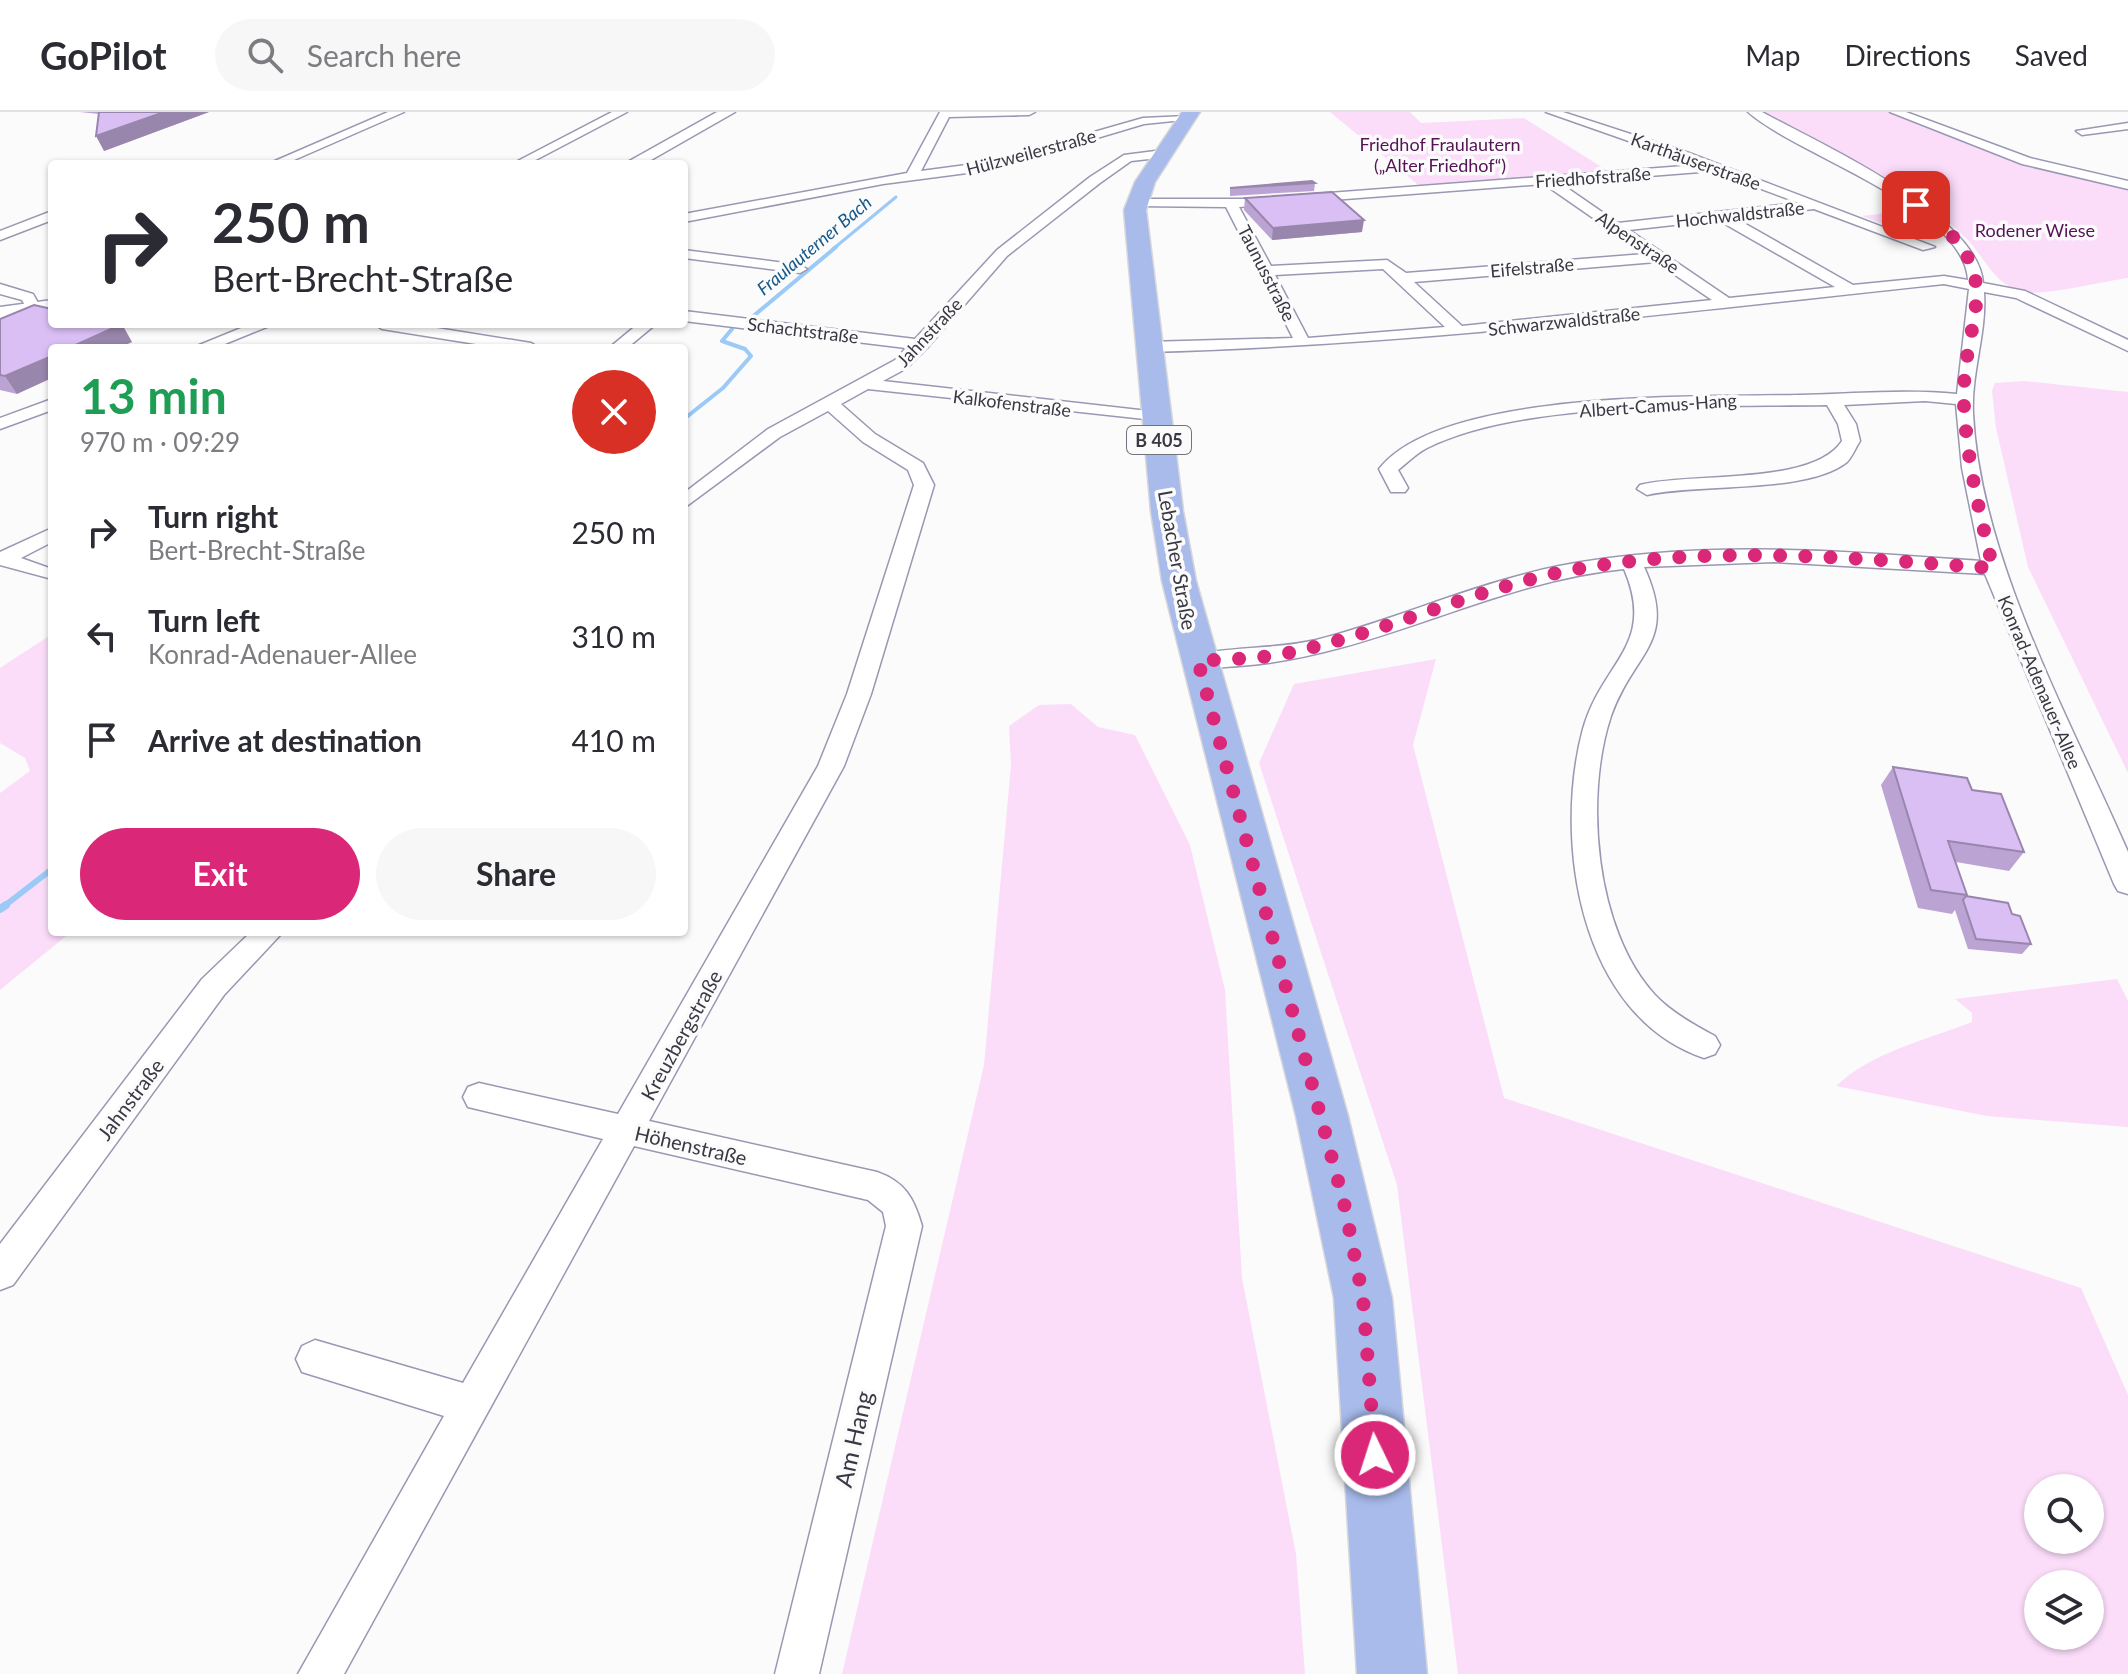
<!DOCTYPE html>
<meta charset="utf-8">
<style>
:root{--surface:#fff;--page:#f7f7f7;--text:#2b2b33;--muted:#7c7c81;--line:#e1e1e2;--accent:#db2777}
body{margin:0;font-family:Lato,sans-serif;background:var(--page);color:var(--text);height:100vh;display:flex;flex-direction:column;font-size:30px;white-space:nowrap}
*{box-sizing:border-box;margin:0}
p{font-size:26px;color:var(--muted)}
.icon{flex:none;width:44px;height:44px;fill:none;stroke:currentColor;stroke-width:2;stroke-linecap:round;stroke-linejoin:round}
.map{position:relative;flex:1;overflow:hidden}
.panel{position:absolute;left:48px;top:232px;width:640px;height:592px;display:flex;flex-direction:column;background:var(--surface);border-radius:8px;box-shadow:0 2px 6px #0004}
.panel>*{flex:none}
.hud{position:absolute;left:48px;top:48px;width:640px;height:168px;border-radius:8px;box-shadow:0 2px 6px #0004;background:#fff;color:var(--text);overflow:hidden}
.tools{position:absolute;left:2024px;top:1362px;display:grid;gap:16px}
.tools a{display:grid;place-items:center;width:80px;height:80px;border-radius:50%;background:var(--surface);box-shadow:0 2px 6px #0004;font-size:40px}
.pin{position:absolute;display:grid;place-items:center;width:68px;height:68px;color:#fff;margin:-34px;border-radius:16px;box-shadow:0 4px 12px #0006}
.me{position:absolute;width:88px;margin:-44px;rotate:356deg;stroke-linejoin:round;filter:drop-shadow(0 0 6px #0008)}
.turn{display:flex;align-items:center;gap:28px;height:168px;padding:0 32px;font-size:36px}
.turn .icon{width:104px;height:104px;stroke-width:2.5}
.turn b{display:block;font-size:56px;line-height:68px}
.round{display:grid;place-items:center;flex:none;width:84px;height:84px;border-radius:42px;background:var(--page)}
.headline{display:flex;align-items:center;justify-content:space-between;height:136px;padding:0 32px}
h1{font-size:48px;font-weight:700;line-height:60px;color:#1e9e55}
.cta{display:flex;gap:16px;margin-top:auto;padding:16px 32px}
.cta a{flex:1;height:92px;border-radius:48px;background:var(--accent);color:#fff;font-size:32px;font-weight:700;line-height:92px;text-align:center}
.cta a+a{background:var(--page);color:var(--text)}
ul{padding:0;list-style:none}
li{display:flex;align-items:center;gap:24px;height:104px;padding:0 32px}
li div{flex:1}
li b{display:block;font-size:30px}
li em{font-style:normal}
header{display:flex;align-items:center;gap:48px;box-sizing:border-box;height:112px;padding:0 40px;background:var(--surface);border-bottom:2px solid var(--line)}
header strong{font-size:38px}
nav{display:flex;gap:44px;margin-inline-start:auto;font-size:28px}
.search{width:560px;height:72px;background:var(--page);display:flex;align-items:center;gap:20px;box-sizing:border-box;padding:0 28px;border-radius:44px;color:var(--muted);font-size:30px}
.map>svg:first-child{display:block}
.green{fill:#fbddfa;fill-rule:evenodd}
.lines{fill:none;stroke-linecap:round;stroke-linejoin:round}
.stream-far3{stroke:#9acaf5;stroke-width:3}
.stream-far2{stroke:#9acaf5;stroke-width:4}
.stream-far1{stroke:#9acaf5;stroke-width:6}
.stream{stroke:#9acaf5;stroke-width:8}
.minor-casing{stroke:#9998b2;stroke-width:3}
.tertiary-casing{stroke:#9998b2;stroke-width:3}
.primary-casing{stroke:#d7d7da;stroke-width:3}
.minor{fill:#fff;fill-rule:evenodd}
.tertiary{fill:#fff;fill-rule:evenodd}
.primary{fill:#a8bbeb;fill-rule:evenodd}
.wall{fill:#bba4d3}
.shaded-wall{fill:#9986ac}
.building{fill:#dabff5;stroke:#9986ac;stroke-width:2}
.route{stroke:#db2777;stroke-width:14;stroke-dasharray:0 25.2}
.labels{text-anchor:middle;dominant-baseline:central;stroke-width:7;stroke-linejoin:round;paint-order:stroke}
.far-park-label{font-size:18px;fill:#551256;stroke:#fbfbfb}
.far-street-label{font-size:18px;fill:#393944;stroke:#fbfbfb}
.far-water-label{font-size:18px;font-style:italic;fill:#16598a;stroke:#fbfbfb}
.shield{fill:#fbfbfb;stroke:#73737b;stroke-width:2}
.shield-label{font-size:18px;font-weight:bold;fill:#393944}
.street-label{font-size:20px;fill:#393944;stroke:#fbfbfb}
.near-street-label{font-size:24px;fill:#393944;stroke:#fbfbfb}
</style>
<header>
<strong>GoPilot</strong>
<div class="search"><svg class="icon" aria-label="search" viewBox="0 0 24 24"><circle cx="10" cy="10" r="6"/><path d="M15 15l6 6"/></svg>Search here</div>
<nav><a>Map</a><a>Directions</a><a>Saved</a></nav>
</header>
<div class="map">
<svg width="2128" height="1562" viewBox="0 0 2128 1562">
<rect width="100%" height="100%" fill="#fbfbfb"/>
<path class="green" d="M1330,0H1410L1421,11L1524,6L1611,61L1422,76Z
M1766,0H1887L2008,47L2128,76V166C2105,169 2044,184 2025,180C1994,174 1986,147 1967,127C1947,107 1923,91 1899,76L1902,74Z
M1904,99L1917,104L1933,117L1909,122L1862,104Z
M2024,269L2128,280V661L2028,455L1996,316L1992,279L1995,271Z
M52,522V820H71L0,878V681L30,659L25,646L0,631V556Z
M1436,547L1413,633L1504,986L2081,1176L2128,1283V1562H1458L1397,1073L1259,651L1294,572ZM2038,1376H2090V1428H2038ZM2038,1472H2090V1524H2038Z
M1071,592L1098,615L1135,623L1190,733L1225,878L1242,1166L1296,1442L1305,1562H842L984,953L1011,653L1009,614L1039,593Z
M2117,867L2128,889V1015L1987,1004L1836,974C1872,940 1926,928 1972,910V901L1955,887Z"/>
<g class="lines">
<path class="stream-far3" d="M833,137L896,85"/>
<path class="stream-far2" d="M751,206L836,135
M684,307L723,276L751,244L745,237L722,229L732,217"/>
<path class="stream-far1" d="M3,795L52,757"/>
<path class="stream" d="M0,797L6,793"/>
<g class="minor-casing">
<path id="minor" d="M388,0H404L285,52H268Z
M612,0H627L528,52H512Z
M940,0H1035L1029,3L949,5L921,59L989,50L1143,6L1187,4L1193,7L1144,12L990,58L883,72L684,110V102L907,61Z
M1546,0H1563L1689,41L1935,135L1923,138L1814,97L1735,106L1853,173L1944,164L1968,168C1964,95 1796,43 1748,0H1762C1818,31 1978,102 1983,171L2025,179L2128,228V239L2016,186L1984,180C1987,220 1971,261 1973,301C1980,446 2070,607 2128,740V782L2118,779L2114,772L1985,462L1774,450L1644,455C1679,531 1634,539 1611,604C1584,685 1595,818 1655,883C1671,900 1694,913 1715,924L1720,933L1715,942L1704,946C1579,904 1553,728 1583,617C1602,549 1657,534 1624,457C1491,470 1372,545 1239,554C1223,555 1205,558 1190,554L1186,549L1190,544C1229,534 1273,538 1316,528C1398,507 1475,471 1559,454C1698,427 1840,439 1981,449L1962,356L1956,292L1925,289L1844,293L1856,312L1860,329C1856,335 1852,345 1847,350C1807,382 1699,371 1647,383L1637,377L1640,373C1691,360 1813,374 1842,329L1838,312L1827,293C1716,295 1525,287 1427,336C1417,341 1407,351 1398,358L1408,376L1405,380H1391L1379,357C1441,277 1702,285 1800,283C1852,282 1905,277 1957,282L1969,177L1944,172C1679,200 1415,233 1148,240L1140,235L1148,230L1293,226L1226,95L1136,94L1131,93V87H1250L1697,53ZM1713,59L1799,91L1618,111L1560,71ZM1544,72L1645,142L1406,161L1387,148L1271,154L1239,95ZM1718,108L1835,175L1729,186L1629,118ZM1656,150L1712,188L1462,214L1414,170ZM1383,157L1445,215L1308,226L1275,163Z
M1890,0H1906L2030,46L2128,69V77L2022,52Z
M2128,11V17L2082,23L2076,19Z
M1163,38L1167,39V45L1131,49L1100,71L1007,144L927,236L907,256L883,269L1157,300L1166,305L1163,309L868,277L841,292L875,322L923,351L934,373L871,582L844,654L649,1009L877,1060C905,1070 914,1086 922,1114L819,1562H775L886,1114L883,1100L868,1088L634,1034L344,1562H298L444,1304L302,1260L296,1247L302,1234L315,1228L463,1271L603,1027L468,995L463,985L468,975L479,971L618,1002L818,654L847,582L914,373L908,358L863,330L828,299L780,325L684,396V381L768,317L895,248L906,236L684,209V199L915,227L997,138L1090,65L1124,43Z
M52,99V108L0,128V119Z
M684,138L800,153L807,157L800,161L684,146Z
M0,172L33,182L41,196L28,199L22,188L0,182Z
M251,212H274L215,236H192Z
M374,212H412L531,231L539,236H501L382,217Z
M638,212H656L627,236H609Z
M52,287V298L0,317V306Z
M52,416V430L21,446L52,457V467L0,453V440Z
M251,820H283L224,883L13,1173L0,1178V1132L202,867Z"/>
</g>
<g class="tertiary-casing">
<path id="tertiary" d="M717,0H735L644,52H624Z
M52,188V200L0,207V195Z"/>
</g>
<g class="primary-casing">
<path id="primary" d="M1182,0H1200L1155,70L1146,98L1183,399L1196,469L1348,1004L1392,1186L1427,1562H1357L1334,1186L1296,1004L1162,469L1151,399L1124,98L1135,70Z"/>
</g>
<use href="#minor" class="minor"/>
<use href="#tertiary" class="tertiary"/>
<use href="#primary" class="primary"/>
</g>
<path class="wall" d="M80,0H209L104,39L99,2Z
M1315,71L1314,79L1230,84V76Z
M1245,86L1362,120L1272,128L1244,98Z
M0,207L132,230L118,236H52L17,282L0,278Z
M1893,655L1972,678L2024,740L2009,759L1956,750L1966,784L2012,802L2031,832L2022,842L1968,837L1955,798L1952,802L1918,796L1881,673Z"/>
<path class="shaded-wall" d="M164,0H209L104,39L96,24Z
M1364,108L1362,120L1272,128L1273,116Z
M122,212L132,230L118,236H69Z
M52,244V266L17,282L5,264Z"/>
<path class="building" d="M99,0H164L96,24Z
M1312,69L1315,71L1230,76Z
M1332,80L1364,108L1273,116L1245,86Z
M34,193L52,197V212H122L69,236H52V244L5,264L0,263V207Z
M1893,655L1967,666L1972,678L2001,682L2024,740L1948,729L1967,783L1931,778Z
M1966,784L2008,791L2012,802L2020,804L2031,832L1976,827L1963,788Z"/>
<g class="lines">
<path class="route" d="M1375,1343L1363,1186L1344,1091L1198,549C1228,547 1259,547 1288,541C1380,522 1465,481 1557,461C1699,431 1849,446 1993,456C1980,403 1967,349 1964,294C1960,201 2017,165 1916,93"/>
</g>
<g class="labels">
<g class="far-park-label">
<text x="1440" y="32">Friedhof Fraulautern<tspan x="1440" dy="21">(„Alter Friedhof“)</tspan></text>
<text x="2035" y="118">Rodener Wiese</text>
</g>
<g class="far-street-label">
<text transform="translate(1031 40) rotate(-15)">Hülzweilerstraße</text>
<text transform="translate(1696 49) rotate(20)">Karthäuserstraße</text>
<text transform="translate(1593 65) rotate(-4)">Friedhofstraße</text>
<text transform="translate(1740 102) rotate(-6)">Hochwaldstraße</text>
<text transform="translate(1638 130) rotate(34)">Alpenstraße</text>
<text transform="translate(1532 155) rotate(-5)">Eifelstraße</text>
<text transform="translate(1267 161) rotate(63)">Taunusstraße</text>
<text transform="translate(1564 209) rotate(-6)">Schwarzwaldstraße</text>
<text transform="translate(803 218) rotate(7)">Schachtstraße</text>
<text transform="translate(929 220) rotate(-47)">Jahnstraße</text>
<text transform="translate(1012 291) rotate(7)">Kalkofenstraße</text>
<text transform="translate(1658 293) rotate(-4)">Albert-Camus-Hang</text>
<text transform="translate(2040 570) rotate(67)">Konrad-Adenauer-Allee</text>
</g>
<g class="far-water-label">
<text transform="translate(814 133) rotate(-40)">Fraulauterner Bach</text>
</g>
<rect class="shield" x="1127" y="314" width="64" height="28" rx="6"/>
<g class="shield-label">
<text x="1159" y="328">B 405</text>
</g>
<g class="street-label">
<text transform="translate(1178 448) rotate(80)">Lebacher Straße</text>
<text transform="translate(681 923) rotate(-61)">Kreuzbergstraße</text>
<text transform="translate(130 987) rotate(-53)">Jahnstraße</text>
<text transform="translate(691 1033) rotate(13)">Höhenstraße</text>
</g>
<g class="near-street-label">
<text transform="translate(853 1327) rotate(-77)">Am Hang</text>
</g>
</g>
</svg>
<div class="tools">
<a><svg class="icon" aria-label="search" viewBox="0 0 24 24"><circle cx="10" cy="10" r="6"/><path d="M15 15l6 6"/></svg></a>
<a><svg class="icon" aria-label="layers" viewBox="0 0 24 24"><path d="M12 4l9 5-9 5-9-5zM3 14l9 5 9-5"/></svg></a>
</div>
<div class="pin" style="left:1916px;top:93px;background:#d93025"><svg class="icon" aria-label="arrive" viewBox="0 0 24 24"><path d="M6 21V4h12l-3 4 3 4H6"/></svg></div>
<svg class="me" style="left:1375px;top:1343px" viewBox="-20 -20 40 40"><circle r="17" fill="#db2777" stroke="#fff" stroke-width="3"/><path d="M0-11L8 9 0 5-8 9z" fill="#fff"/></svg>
<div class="hud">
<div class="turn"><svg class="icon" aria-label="right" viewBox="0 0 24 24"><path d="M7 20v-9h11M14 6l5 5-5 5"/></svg><div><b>250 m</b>Bert-Brecht-Straße</div></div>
</div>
<section class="panel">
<div class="headline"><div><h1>13 min</h1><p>970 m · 09:29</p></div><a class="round" style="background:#d93025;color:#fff"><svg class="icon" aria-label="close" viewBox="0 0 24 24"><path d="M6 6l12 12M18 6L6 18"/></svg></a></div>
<ul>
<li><svg class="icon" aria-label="right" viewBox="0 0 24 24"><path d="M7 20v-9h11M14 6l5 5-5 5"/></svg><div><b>Turn right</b><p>Bert-Brecht-Straße</p></div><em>250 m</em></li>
<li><svg class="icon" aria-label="left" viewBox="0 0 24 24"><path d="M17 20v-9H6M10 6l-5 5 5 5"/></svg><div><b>Turn left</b><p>Konrad-Adenauer-Allee</p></div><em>310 m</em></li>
<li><svg class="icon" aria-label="arrive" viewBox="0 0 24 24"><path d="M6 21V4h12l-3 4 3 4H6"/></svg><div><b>Arrive at destination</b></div><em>410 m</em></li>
</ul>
<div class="cta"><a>Exit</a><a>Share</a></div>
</section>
</div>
